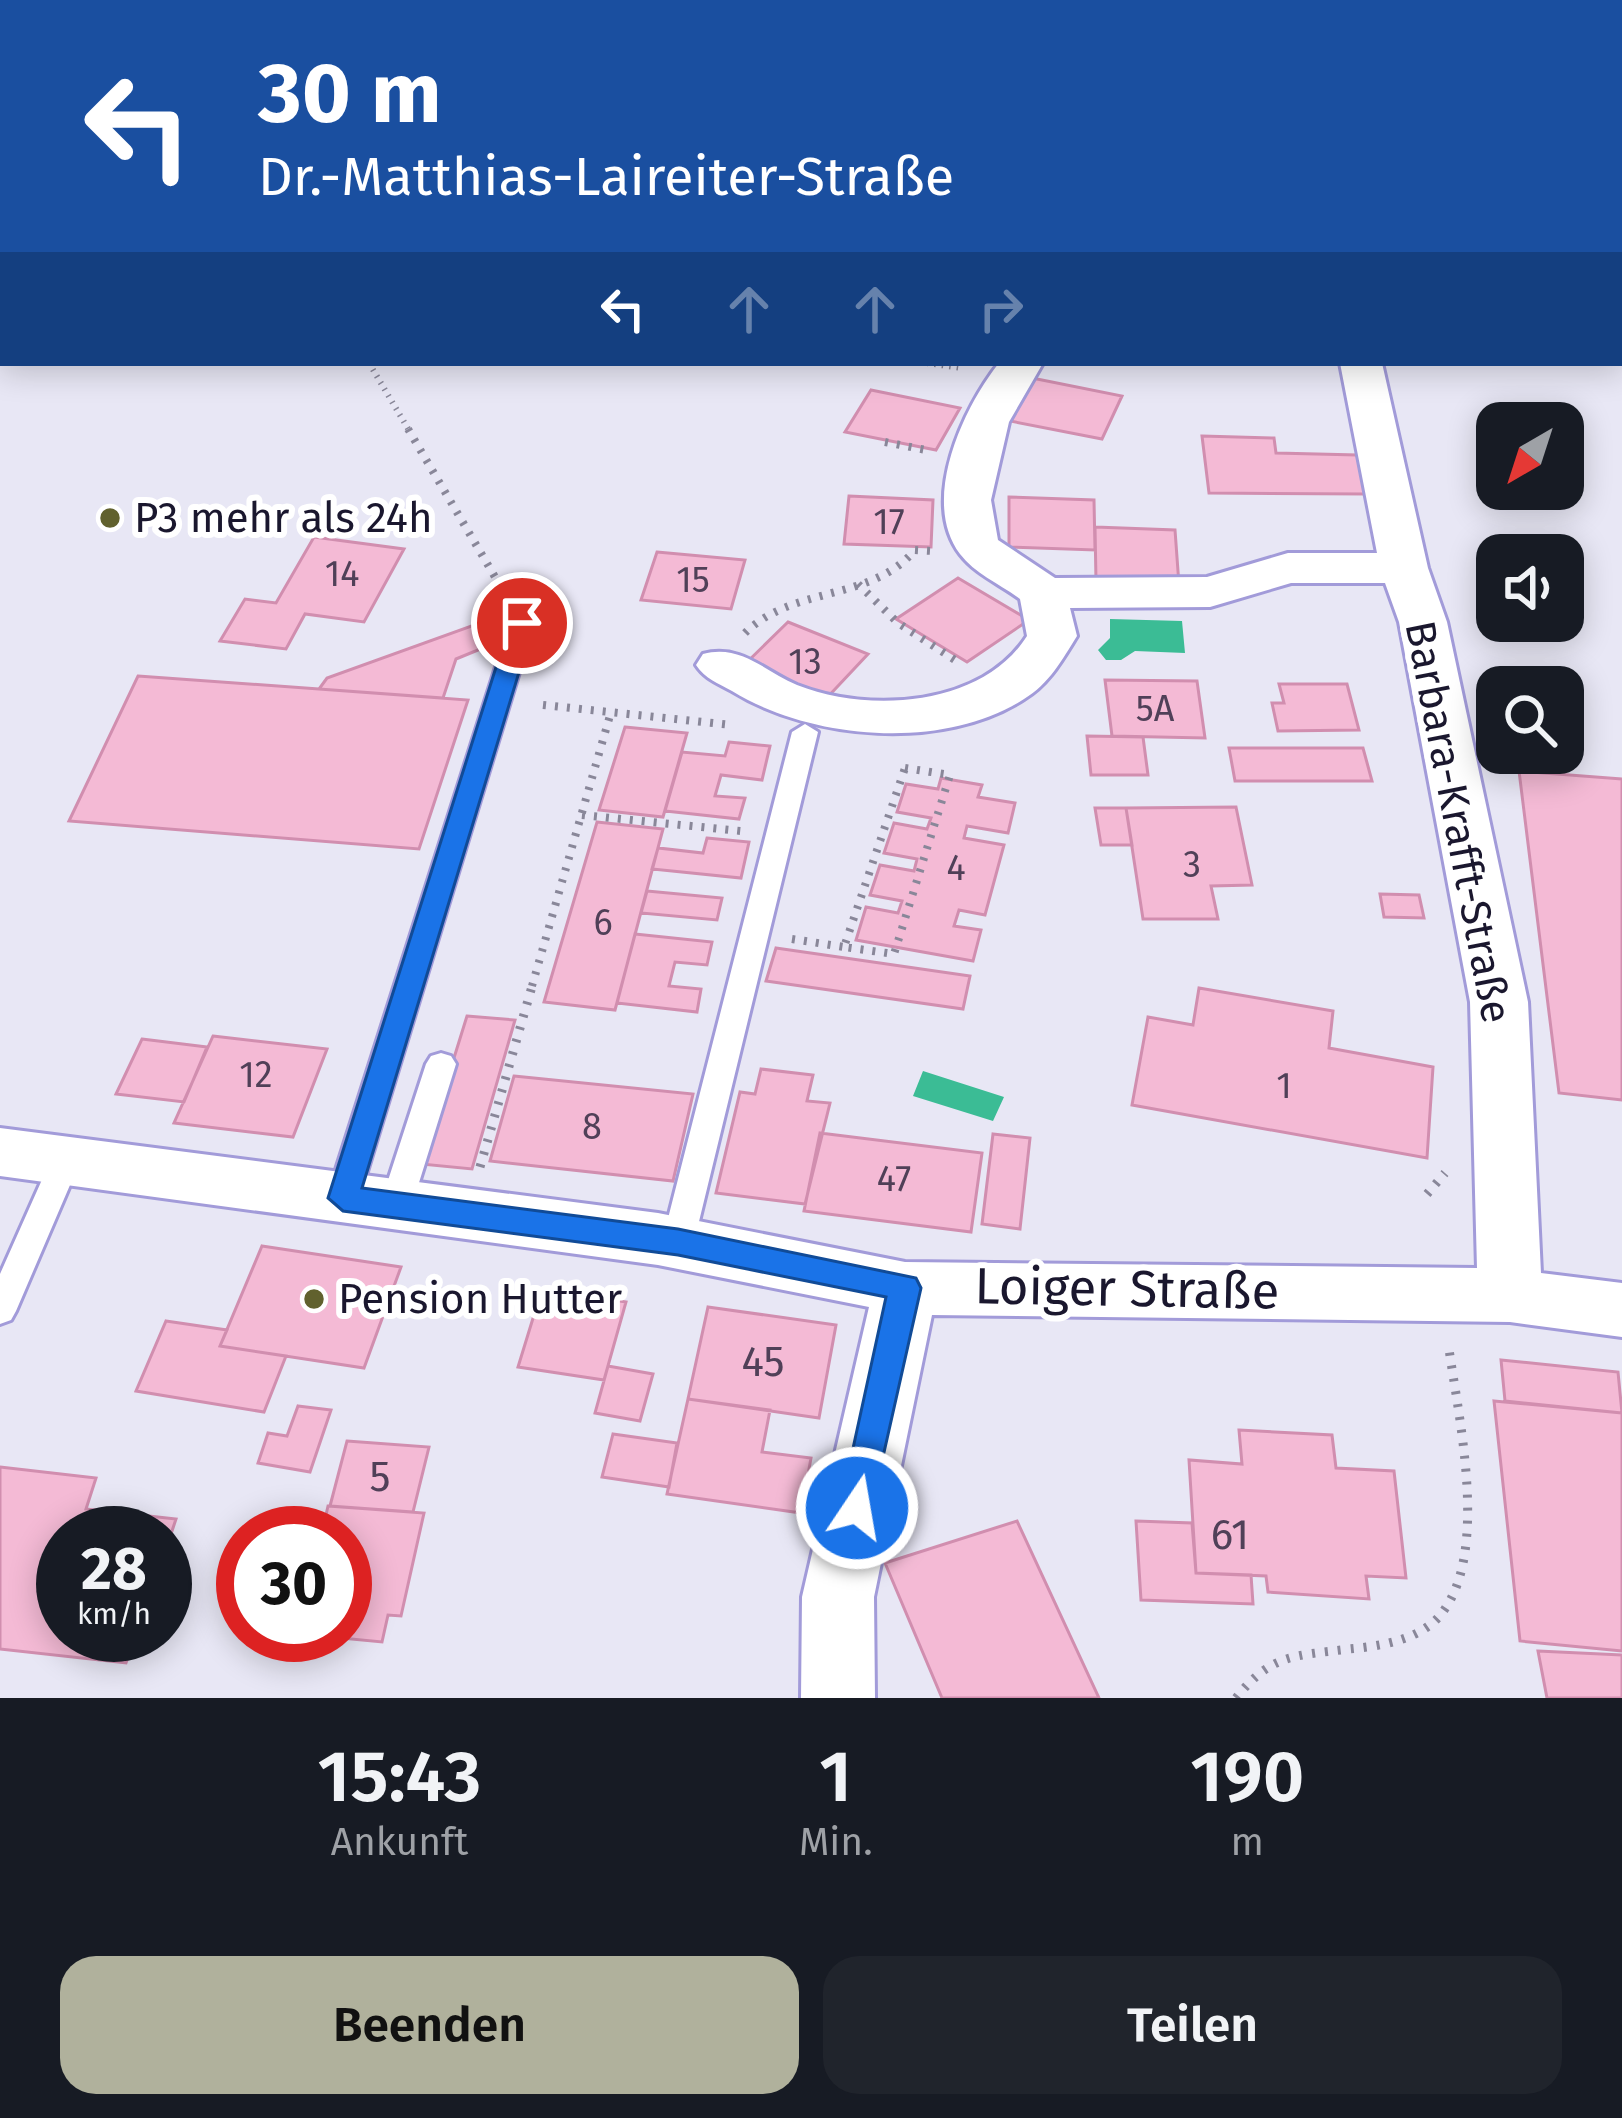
<!DOCTYPE html>
<html lang="de">
<meta charset="utf-8">
<style>
:root{--surface:#171b24;--page:#20242c;--text:#f1f3f6;--muted:#9ea1a6;--accent:#b0b19c}
body{margin:0;font-family:"Fira Sans",sans-serif;background:var(--page);color:var(--text);height:100vh;display:flex;flex-direction:column;font-size:45px;white-space:nowrap}
*{box-sizing:border-box;margin:0}
p{font-size:39px;color:var(--muted)}
.icon{flex:none;width:66px;height:66px;fill:none;stroke:currentColor;stroke-width:2;stroke-linecap:round;stroke-linejoin:round}
.map{position:relative;height:1698px;overflow:hidden}
.panel{display:flex;flex-direction:column;background:var(--surface);flex:1}
.panel>*{flex:none}
.hud{position:absolute;left:0px;top:0px;width:1623px;height:366px;box-shadow:0 6px 30px #0003;background:#1a4fa0;color:#fff;overflow:hidden}
.needle{width:78px;rotate:219deg}
.fabs{position:absolute;left:1476px;top:402px;display:grid;gap:24px}
.fabs a{display:grid;place-items:center;width:108px;height:108px;border-radius:24px;background:var(--surface);box-shadow:0 6px 30px #0003;font-size:60px}
.speed{position:absolute;left:36px;top:1506px;display:flex;gap:24px;font-size:60px;font-weight:700;text-align:center}
.speed>*{display:grid;place-content:center;width:156px;height:156px;border-radius:50%;background:var(--surface);box-shadow:0 6px 30px #0003;line-height:1}
.speed small{font-size:30px;font-weight:400}
.speed .limit{border:18px solid #d22;background:#fff;color:#111}
.pin{position:absolute;display:grid;place-items:center;width:102px;height:102px;color:#fff;margin:-51px;border:6px solid #fff;border-radius:50%;box-shadow:0 3px 12px #0007}
.me{position:absolute;width:132px;margin:-66px;rotate:12deg;stroke-linejoin:round;filter:drop-shadow(0 0 9px #0008)}
.turn{display:flex;align-items:center;gap:42px;height:252px;padding:0 60px;font-size:54px}
.turn .icon{width:156px;height:156px;stroke-width:2.5}
.turn b{display:block;font-size:84px;line-height:102px}
.lanes{display:flex;align-items:center;height:114px;padding:0 60px;background:#0003;justify-content:center;gap:60px;direction:ltr}
.lanes .off{opacity:.35}
.eta{display:flex;justify-content:space-evenly;align-items:center;height:204px;text-align:center}
.eta b{font-size:72px;font-weight:600;line-height:84px}
.action{display:flex;gap:24px;margin-top:auto;padding:24px 60px}
.action a{flex:1;height:138px;border-radius:36px;background:var(--accent);color:#111;font-size:48px;font-weight:600;line-height:138px;text-align:center}
.action a+a{background:var(--page);color:var(--text)}
.map>svg:first-child{display:block}
.water{fill:#3bbc95}
.building{fill:#f4bad5;stroke:#d18eaf;stroke-width:3}
.lines{fill:none;stroke-linecap:round;stroke-linejoin:round}
.service-casing{stroke:#a29bd9;stroke-width:6}
.minor-casing{stroke:#a29bd9;stroke-width:6}
.path-far2{stroke:#898799;stroke-width:6;stroke-dasharray:1.5 6;stroke-linecap:butt}
.path-far1{stroke:#898799;stroke-width:8;stroke-dasharray:3 9;stroke-linecap:butt}
.path{stroke:#898799;stroke-width:9;stroke-dasharray:3 10;stroke-linecap:butt}
.service{fill:#fff;fill-rule:evenodd}
.minor{fill:#fff;fill-rule:evenodd}
.route{fill:#1a73e8;stroke:#114b97;stroke-width:3}
.poi-dot{fill:#61612e;stroke:#fff;stroke-width:4.5}
.labels{text-anchor:middle;dominant-baseline:central;stroke-width:12;stroke-linejoin:round;paint-order:stroke}
.number-label{font-size:36px;fill:#504058}
.poi-label{font-size:42px;fill:#1a172e;stroke:#fff;text-anchor:start}
.street-label{font-size:42px;fill:#1a172e;stroke:#fff}
.near-number-label{font-size:42px;fill:#504058}
.near-street-label{font-size:51px;fill:#1a172e;stroke:#fff}
</style>
<div class="map">
<svg width="1622" height="1698" viewBox="0 0 1622 1698">
<rect width="100%" height="100%" fill="#e8e7f5"/>
<path class="water" d="M1110,619L1182,621L1185,653L1135,651L1121,660H1106L1098,650L1110,638Z
M923,1071L1004,1097L993,1121L913,1096Z"/>
<path class="building" d="M1032,378L1122,396L1102,439L1010,421Z
M871,390L960,408L936,450L845,432Z
M1202,436L1274,438L1276,453L1357,455L1365,494L1209,493Z
M849,496L933,500L931,547L844,544Z
M1009,497L1094,500L1095,550L1009,547Z
M1095,527L1175,530L1179,585L1096,581Z
M314,537L404,549L364,622L305,614L286,649L220,641L245,599L276,603Z
M657,552L745,560L731,609L641,600Z
M958,578L1029,620L967,662L896,619Z
M488,620L500,641L456,659L443,698L319,689L327,678Z
M788,622L868,654L822,703L740,669Z
M138,676L319,689L468,700L419,849L69,821Z
M1105,680L1197,681L1205,738L1112,736Z
M1279,684H1347L1359,730L1278,731L1272,703H1284Z
M625,727L687,733L663,817L599,810Z
M1087,736L1143,737L1148,775H1091Z
M729,742L770,746L762,780L721,775L715,796L745,798L739,819L665,811L682,752L725,756Z
M1229,748H1363L1372,781H1235Z
M1519,771L1622,779V1100L1559,1093Z
M941,778L982,785L978,797L1015,803L1008,833L967,826L964,838L1004,845L985,915L959,910L954,926L981,930L973,961L856,940L866,907L898,913L902,901L870,895L880,865L914,871L917,859L884,853L894,823L927,829L931,818L897,812L906,784L938,789Z
M1236,807L1252,885L1211,886L1218,919H1143L1126,808Z
M1095,808H1126L1132,845H1101Z
M597,822L663,829L615,1010L544,1002Z
M707,838L749,842L741,878L652,869L658,848L703,853Z
M647,891L722,898L717,920L641,913Z
M1380,894L1419,895L1424,918L1384,917Z
M635,934L712,942L707,965L675,962L669,986L701,989L697,1012L617,1003Z
M776,948L970,976L963,1009L766,981Z
M1199,988L1333,1011L1329,1048L1433,1067L1427,1158L1132,1105L1148,1017L1193,1025Z
M467,1016L515,1020L472,1169L421,1164Z
M213,1036L327,1049L293,1137L174,1123Z
M142,1039L207,1047L184,1102L116,1094Z
M761,1069L813,1075L807,1101L830,1103L805,1204L716,1193L740,1092L755,1094Z
M514,1076L693,1094L673,1181L490,1161Z
M820,1133L982,1153L971,1232L804,1211Z
M993,1134L1030,1138L1020,1229L982,1224Z
M262,1246L401,1267L364,1368L220,1346Z
M542,1289L626,1302L604,1380L518,1367Z
M708,1307L836,1325L819,1418L688,1399Z
M166,1321L227,1330L220,1346L286,1356L264,1412L136,1391Z
M1501,1360L1618,1372L1622,1413L1505,1401Z
M608,1366L653,1374L640,1421L595,1413Z
M688,1399L770,1410L762,1452L811,1458L801,1513L667,1494Z
M1494,1401L1622,1413V1651L1520,1641Z
M298,1406L331,1410L310,1472L258,1463L268,1433L287,1436Z
M1239,1430L1332,1435L1336,1468L1394,1471L1406,1578L1366,1576L1369,1599L1268,1592L1266,1576L1196,1573L1189,1460L1242,1464Z
M613,1434L677,1443L669,1487L602,1477Z
M347,1441L429,1447L413,1512L330,1506Z
M0,1467L96,1478L86,1509L176,1519L165,1552V1533H63V1635H136L126,1663L0,1649Z
M328,1506L424,1513L401,1616L388,1615L382,1642L310,1635H345V1533H322Z
M291,1516L317,1519L313,1533H287Z
M1017,1521L1099,1698H942L885,1563Z
M1136,1521L1192,1523L1196,1573L1251,1575L1253,1604L1141,1600Z
M1538,1651L1622,1655V1698H1547Z"/>
<g class="lines">
<g class="service-casing">
<path id="service" d="M522,615L534,623L359,1198L354,1207L343,1210L332,1207L327,1198L510,623Z
M805,724L818,732L694,1242L689,1251L678,1255L667,1251L662,1242L792,732Z
M441,1053L451,1056L456,1064L412,1205L407,1214L396,1217L385,1214L380,1205L426,1064L431,1056Z
M64,1152L75,1155L79,1164L16,1311L11,1320L0,1324V1274L49,1164L53,1155Z"/>
</g>
<g class="minor-casing">
<path id="minor" d="M1282,0H1316L1317,3H1283Z
M999,363H1043L1009,422L991,500L998,540L1055,578L1207,577L1288,553H1377L1340,363H1382L1428,568L1447,622L1528,1002L1541,1273L1622,1283V1337L1510,1322L932,1315L874,1597L875,1698H801L802,1597L869,1307L658,1265L0,1176V1128L658,1213L905,1262L1477,1268L1470,1002L1399,622L1385,583H1291L1210,607L1070,608L1077,636C1062,660 1049,684 1024,699C944,751 811,740 732,691C718,683 705,679 696,665L703,654C741,644 764,671 797,685C870,714 983,706 1027,636L1020,599C1000,584 975,574 960,554C920,501 963,408 999,363Z"/>
</g>
<path class="path-far2" d="M369,363L410,432
M927,363L961,368"/>
<path class="path-far1" d="M408,429L505,594
M885,442L926,450
M858,584L898,623L955,660
M745,633C794,585 871,602 915,550L932,551
M543,705L732,725
M905,768L950,775L894,954L844,947Z
M582,815L741,831
M792,939L844,947
M532,986L611,712"/>
<path class="path" d="M480,1167L533,983
M1427,1194L1445,1173
M1236,1698C1272,1653 1295,1656 1349,1649C1381,1646 1421,1640 1442,1613C1489,1552 1459,1420 1449,1349"/>
<use href="#service" class="service"/>
<use href="#minor" class="minor"/>
</g>
<path class="route" d="M522,615L534,623L362,1188L678,1229L916,1278L921,1288L869,1519L857,1524L845,1519L840,1508L886,1297L678,1255L343,1211L328,1198L510,623Z"/>
<g class="poi-dot">
<circle cx="110" cy="518" r="12"/>
<circle cx="314" cy="1299" r="12"/>
</g>
<g class="labels">
<g class="number-label">
<text x="889" y="522">17</text>
<text x="342" y="574">14</text>
<text x="693" y="580">15</text>
<text x="805" y="662">13</text>
<text x="1155" y="709">5A</text>
<text x="1192" y="865">3</text>
<text x="956" y="868">4</text>
<text x="603" y="923">6</text>
<text x="256" y="1075">12</text>
<text x="1284" y="1086">1</text>
<text x="592" y="1127">8</text>
<text x="894" y="1179">47</text>
</g>
<g class="poi-label">
<text x="134" y="518">P3 mehr als 24h</text>
<text x="338" y="1299">Pension Hutter</text>
</g>
<g class="street-label">
<text transform="translate(1458 822) rotate(79)">Barbara-Krafft-Straße</text>
</g>
<g class="near-number-label">
<text x="763" y="1362">45</text>
<text x="380" y="1477">5</text>
<text x="1230" y="1535">61</text>
</g>
<g class="near-street-label">
<text transform="translate(1127 1289) rotate(1)">Loiger Straße</text>
</g>
</g>
</svg>
<div class="fabs">
<a><svg class="needle" viewBox="-14 -14 28 28"><path d="M0-13l5 13h-10z" fill="#e53935"/><path d="M0 13l5-13h-10z" fill="#9ea1a6"/></svg></a>
<a><svg class="icon" aria-label="sound" viewBox="0 0 24 24"><path d="M4 9h4l5-4v14l-5-4H4zM17 9q2 3 0 6"/></svg></a>
<a><svg class="icon" aria-label="search" viewBox="0 0 24 24"><circle cx="10" cy="10" r="6"/><path d="M15 15l6 6"/></svg></a>
</div>
<div class="speed"><div>28<small>km/h</small></div><div class="limit">30</div></div>
<div class="pin" style="left:522px;top:623px;background:#d93025"><svg class="icon" aria-label="arrive" viewBox="0 0 24 24"><path d="M6 21V4h12l-3 4 3 4H6"/></svg></div>
<svg class="me" style="left:857px;top:1508px" viewBox="-20 -20 40 40"><circle r="17" fill="#1a73e8" stroke="#fff" stroke-width="3"/><path d="M0-11L8 9 0 5-8 9z" fill="#fff"/></svg>
<div class="hud">
<div class="turn"><svg class="icon" aria-label="left" viewBox="0 0 24 24"><path d="M17 20v-9H6M10 6l-5 5 5 5"/></svg><div><b>30 m</b>Dr.-Matthias-Laireiter-Straße</div></div>
<div class="lanes"><svg class="icon" aria-label="left" viewBox="0 0 24 24"><path d="M17 20v-9H6M10 6l-5 5 5 5"/></svg><svg class="icon off" aria-label="ahead" viewBox="0 0 24 24"><path d="M12 20V5M6 11l6-6 6 6"/></svg><svg class="icon off" aria-label="ahead" viewBox="0 0 24 24"><path d="M12 20V5M6 11l6-6 6 6"/></svg><svg class="icon off" aria-label="right" viewBox="0 0 24 24"><path d="M7 20v-9h11M14 6l5 5-5 5"/></svg></div>
</div>
</div>
<section class="panel">
<div class="eta">
<div><b>15:43</b><p>Ankunft</p></div>
<div><b>1</b><p>Min.</p></div>
<div><b>190</b><p>m</p></div>
</div>
<div class="action"><a>Beenden</a><a>Teilen</a></div>
</section>
